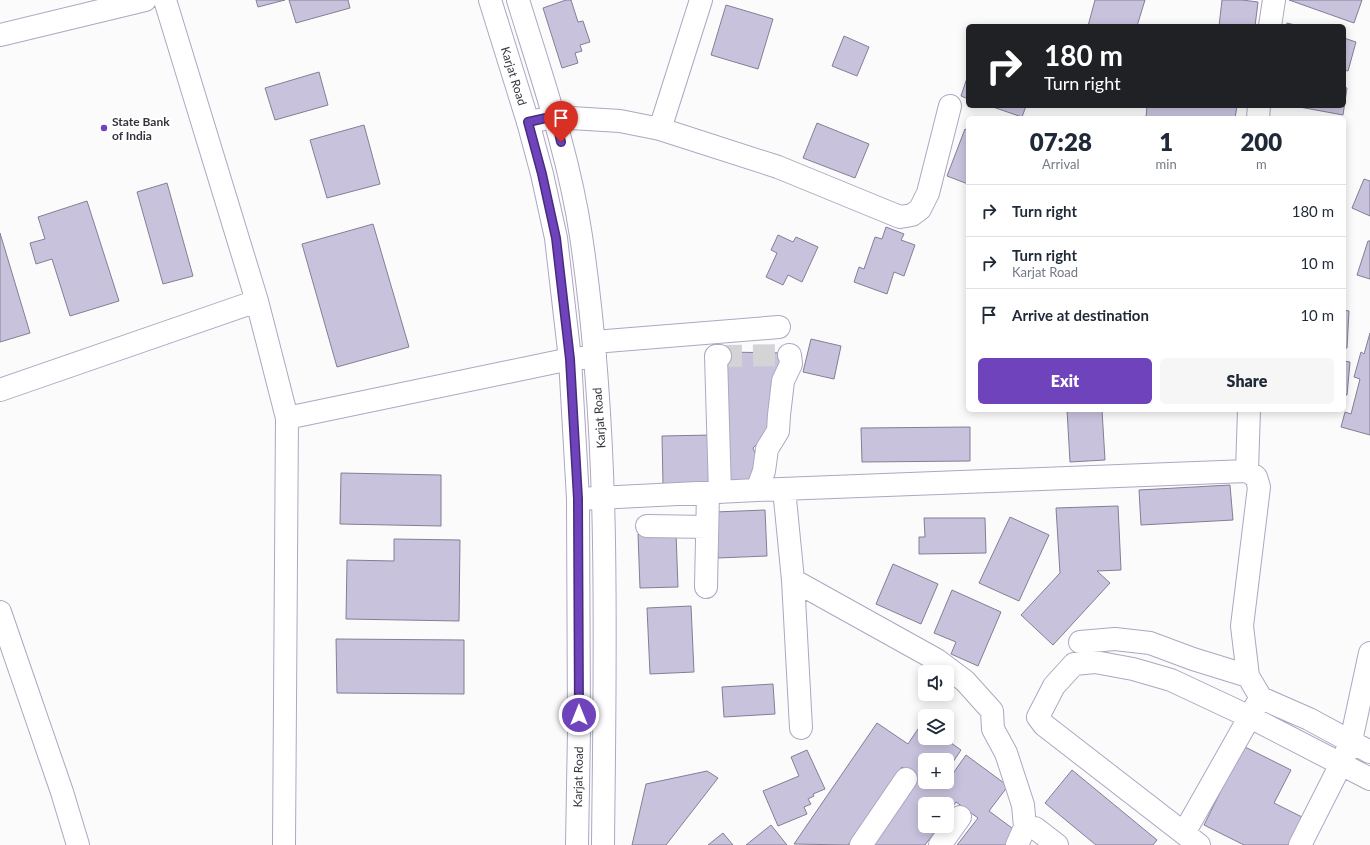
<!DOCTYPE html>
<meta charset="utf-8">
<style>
:root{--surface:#fff;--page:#f6f6f7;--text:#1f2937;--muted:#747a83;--line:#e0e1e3;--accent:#6e43bb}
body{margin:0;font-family:Lato,sans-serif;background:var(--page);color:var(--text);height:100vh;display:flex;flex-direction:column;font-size:15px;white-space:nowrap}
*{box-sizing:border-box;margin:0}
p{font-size:13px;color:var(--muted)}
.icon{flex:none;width:22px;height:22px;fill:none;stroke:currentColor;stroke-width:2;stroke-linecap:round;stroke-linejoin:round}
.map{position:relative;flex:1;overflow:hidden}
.panel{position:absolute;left:966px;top:116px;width:380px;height:296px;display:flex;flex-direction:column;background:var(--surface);border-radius:6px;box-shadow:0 2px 10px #0003}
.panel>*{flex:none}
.hud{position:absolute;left:966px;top:24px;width:380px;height:84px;border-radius:6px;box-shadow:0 2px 10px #0003;background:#202124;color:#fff;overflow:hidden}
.tools{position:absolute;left:918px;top:665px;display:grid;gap:8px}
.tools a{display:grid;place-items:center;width:36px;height:36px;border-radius:6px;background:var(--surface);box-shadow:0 2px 10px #0003;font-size:20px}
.pin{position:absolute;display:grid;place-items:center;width:34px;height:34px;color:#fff;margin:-41px -17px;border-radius:50% 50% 50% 0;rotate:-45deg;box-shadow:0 0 4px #0007}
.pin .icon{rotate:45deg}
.me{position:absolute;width:44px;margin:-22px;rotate:0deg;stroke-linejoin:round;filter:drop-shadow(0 0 3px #0008)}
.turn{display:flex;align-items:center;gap:14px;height:84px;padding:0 12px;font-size:18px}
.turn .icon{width:52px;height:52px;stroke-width:2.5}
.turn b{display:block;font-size:28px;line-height:34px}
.eta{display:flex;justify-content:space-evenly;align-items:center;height:68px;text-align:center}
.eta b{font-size:24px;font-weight:800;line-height:28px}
.primary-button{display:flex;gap:8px;margin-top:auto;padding:8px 12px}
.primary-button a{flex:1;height:46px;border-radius:6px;background:var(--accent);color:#fff;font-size:16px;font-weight:800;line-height:46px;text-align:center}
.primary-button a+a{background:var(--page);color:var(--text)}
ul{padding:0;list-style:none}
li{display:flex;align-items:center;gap:12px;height:52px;padding:0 12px;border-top:1px solid var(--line)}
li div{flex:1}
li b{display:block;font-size:15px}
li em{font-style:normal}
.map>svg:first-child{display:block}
.building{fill:#c8c2dd;stroke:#837e96}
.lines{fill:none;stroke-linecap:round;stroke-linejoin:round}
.street-tunnel{stroke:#d4d3d5;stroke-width:22;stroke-dasharray:22 11;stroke-linecap:butt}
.street-casing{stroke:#ada7c1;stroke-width:24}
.secondary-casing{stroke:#ada7c1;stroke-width:24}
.street{stroke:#fff;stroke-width:22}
.secondary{stroke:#fff;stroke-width:22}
.route-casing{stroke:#482c7a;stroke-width:10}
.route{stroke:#6e43bb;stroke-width:7}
.poi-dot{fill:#6e43bb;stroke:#fff;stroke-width:1.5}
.labels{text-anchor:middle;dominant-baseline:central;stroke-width:4;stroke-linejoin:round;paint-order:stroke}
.street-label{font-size:12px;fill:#36343e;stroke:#fff}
.poi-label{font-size:12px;font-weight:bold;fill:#36343e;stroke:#fff;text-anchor:start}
</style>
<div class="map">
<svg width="1370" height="845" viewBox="0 0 1370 845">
<rect width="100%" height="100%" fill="#fbfbfb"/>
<path class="building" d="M256,0H285L258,7Z
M289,0H348L350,8L296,23Z
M566,0H571L578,22L583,21L590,42L580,45L582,51L575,53L578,63L562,68L543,8Z
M1095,0H1145L1137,26H1088Z
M1222,0H1242L1258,2L1255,26H1219Z
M1289,0H1362L1354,23Z
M726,5L773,19L758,69L711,55Z
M1287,23L1299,26H1286Z
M844,36L869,47L857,76L832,66Z
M1344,38L1356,42L1348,71L1344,70Z
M319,72L328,105L275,120L265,88Z
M968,75V99L961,96Z
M1344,87L1347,88L1343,115L1294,106H1344Z
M990,106H1026L1022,117Z
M1147,106H1237L1235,118H1146Z
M817,123L869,144L855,178L803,158Z
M364,125L380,184L327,198L310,140Z
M965,129L968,131V184L947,176Z
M1364,179L1370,181V216L1352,208Z
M167,183L193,276L163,284L137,192Z
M87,201L119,301L70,316L52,259L36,264L30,243L45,239L38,217Z
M373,224L409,347L337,367L302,244Z
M886,227L904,234L901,240L915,245L904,276L894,272L887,294L854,282L859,267L864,269L875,237L882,239Z
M0,233L30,333L0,342Z
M778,235L793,242L796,237L818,247L802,282L788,275L783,285L766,277L777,253L771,250Z
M1368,241H1370V279L1357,275Z
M1344,310L1349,311L1347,348H1344Z
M1370,333V435L1341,427L1345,412L1351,414L1360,379L1354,377L1361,352L1364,354Z
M811,339L841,346L834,379L803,372Z
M722,352L787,353L770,431L753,448L758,460L752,482H725Z
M1344,361L1350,362L1347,395H1344Z
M1067,410H1102L1105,460L1070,462Z
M970,427V461L862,462L861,428Z
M712,435L713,484L663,485L662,436Z
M341,473L441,475V526L340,524Z
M1230,485L1233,520L1141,525L1139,490Z
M1118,506L1121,570L1097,571L1110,583L1053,645L1021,615L1060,573L1056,508Z
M765,510L767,556L718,558L715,512Z
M1010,517L1049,535L1019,601L979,583Z
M924,518H985L986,553L919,554V537H925Z
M676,533L678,587L640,588L638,534Z
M394,539L460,540L459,621L346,619L347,560L394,561Z
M893,564L938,584L921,624L876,604Z
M952,590L1001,612L978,666L951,654L956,642L934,633Z
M691,606L694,672L650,674L647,608Z
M336,639L464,640V694L337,693Z
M773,684L775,714L724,717L722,687Z
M877,723L908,744L922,723L925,725V738H944L961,750L947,771V760H925V782H939L937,785L942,789L966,755L1008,786L989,811L1020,834L1011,845H957L978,818L956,802L947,814V804H925V826H939L925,845H871L918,779L902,767L848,845L794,844Z
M1243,746L1291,770L1274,803L1304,818L1291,845H1244L1204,825Z
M807,750L825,789L813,794L814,796L808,799L811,804L804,807L807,814L778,826L763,791L799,776L791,757Z
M1072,770L1157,840L1153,845H1096L1045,803Z
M707,771L718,778L666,845H632L646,784Z
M771,825L787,845H746Z
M723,833L733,845H708Z"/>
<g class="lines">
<path class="street-tunnel" d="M720,356L789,355"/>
<g class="street-casing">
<path id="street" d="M165,0L257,301L287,418L284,845
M1270,26L1274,0
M0,35L145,0
M1258,118L1259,106
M528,122L555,117L620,121L660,129L778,167L900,217L912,215L920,209L928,193L950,106
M660,129L701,0
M594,342L779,327
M0,390L257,301
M287,418L570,359L595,357
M1247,471L1249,410
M784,489L793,580L801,728
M757,490L764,471L767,449L778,431L779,415L783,381L791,364L790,355H789
M720,492L716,356H720
M578,499L757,490L1247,471L1256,477L1259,487L1242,626L1248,676L1261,698L1309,719L1370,752
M647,526L707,527
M793,580L937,660L965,681L992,711L993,729L1006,753L1023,805L1025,827L1017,845
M706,587L708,493
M0,612L62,792L78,845
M1080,642L1115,639L1150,643L1193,659L1248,676
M1035,828L1057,845
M1184,833L1257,704
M861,845L906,779
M940,845L960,817
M1199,845L1044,725L1038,717L1054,686L1074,664L1095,662L1133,669L1171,680L1250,717L1370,779
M1300,845L1341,764L1351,741L1370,653"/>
</g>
<g class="secondary-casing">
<path id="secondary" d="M490,0L528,122L542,174L556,238L570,359L578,499L579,730L577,845
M518,0C542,78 569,155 581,236C611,437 605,642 603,845"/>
</g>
<use href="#street" class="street"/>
<use href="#secondary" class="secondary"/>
</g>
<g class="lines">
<g class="route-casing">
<path id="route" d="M561,142L555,116L528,122L542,174L556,238L570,359L578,499L579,715"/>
</g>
<use href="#route" class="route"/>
</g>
<circle class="poi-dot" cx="104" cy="128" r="4"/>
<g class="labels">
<g class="street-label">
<text transform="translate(514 76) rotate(73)">Karjat Road</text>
<text transform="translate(599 418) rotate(-94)">Karjat Road</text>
<text transform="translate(578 777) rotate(-89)">Karjat Road</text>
</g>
<g class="poi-label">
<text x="112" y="121">State Bank<tspan x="112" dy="14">of India</tspan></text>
</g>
</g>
</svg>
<div class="tools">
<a><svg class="icon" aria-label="sound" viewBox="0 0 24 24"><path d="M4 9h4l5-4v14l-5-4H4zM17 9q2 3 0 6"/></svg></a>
<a><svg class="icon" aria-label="layers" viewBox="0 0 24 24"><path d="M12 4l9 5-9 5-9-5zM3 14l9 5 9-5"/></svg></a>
<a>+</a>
<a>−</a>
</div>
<div class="pin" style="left:561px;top:142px;background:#d93025"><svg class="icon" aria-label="arrive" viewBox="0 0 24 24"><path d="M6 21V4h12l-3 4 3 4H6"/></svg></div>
<svg class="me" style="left:579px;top:715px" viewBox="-20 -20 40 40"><circle r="17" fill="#6e43bb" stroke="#fff" stroke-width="3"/><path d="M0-11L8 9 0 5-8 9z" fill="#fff"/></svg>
<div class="hud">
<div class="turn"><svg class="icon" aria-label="right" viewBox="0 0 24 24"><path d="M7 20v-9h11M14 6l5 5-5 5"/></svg><div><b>180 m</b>Turn right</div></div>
</div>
<section class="panel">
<div class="eta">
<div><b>07:28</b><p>Arrival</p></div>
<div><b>1</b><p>min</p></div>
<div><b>200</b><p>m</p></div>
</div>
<ul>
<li><svg class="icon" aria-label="right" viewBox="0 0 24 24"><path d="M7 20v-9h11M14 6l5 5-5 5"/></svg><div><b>Turn right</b></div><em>180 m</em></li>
<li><svg class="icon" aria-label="right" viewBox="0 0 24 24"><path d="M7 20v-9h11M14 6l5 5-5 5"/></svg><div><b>Turn right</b><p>Karjat Road</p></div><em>10 m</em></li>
<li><svg class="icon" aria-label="arrive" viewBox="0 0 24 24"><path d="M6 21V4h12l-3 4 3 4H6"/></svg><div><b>Arrive at destination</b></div><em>10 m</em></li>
</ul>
<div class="primary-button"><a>Exit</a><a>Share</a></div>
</section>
</div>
